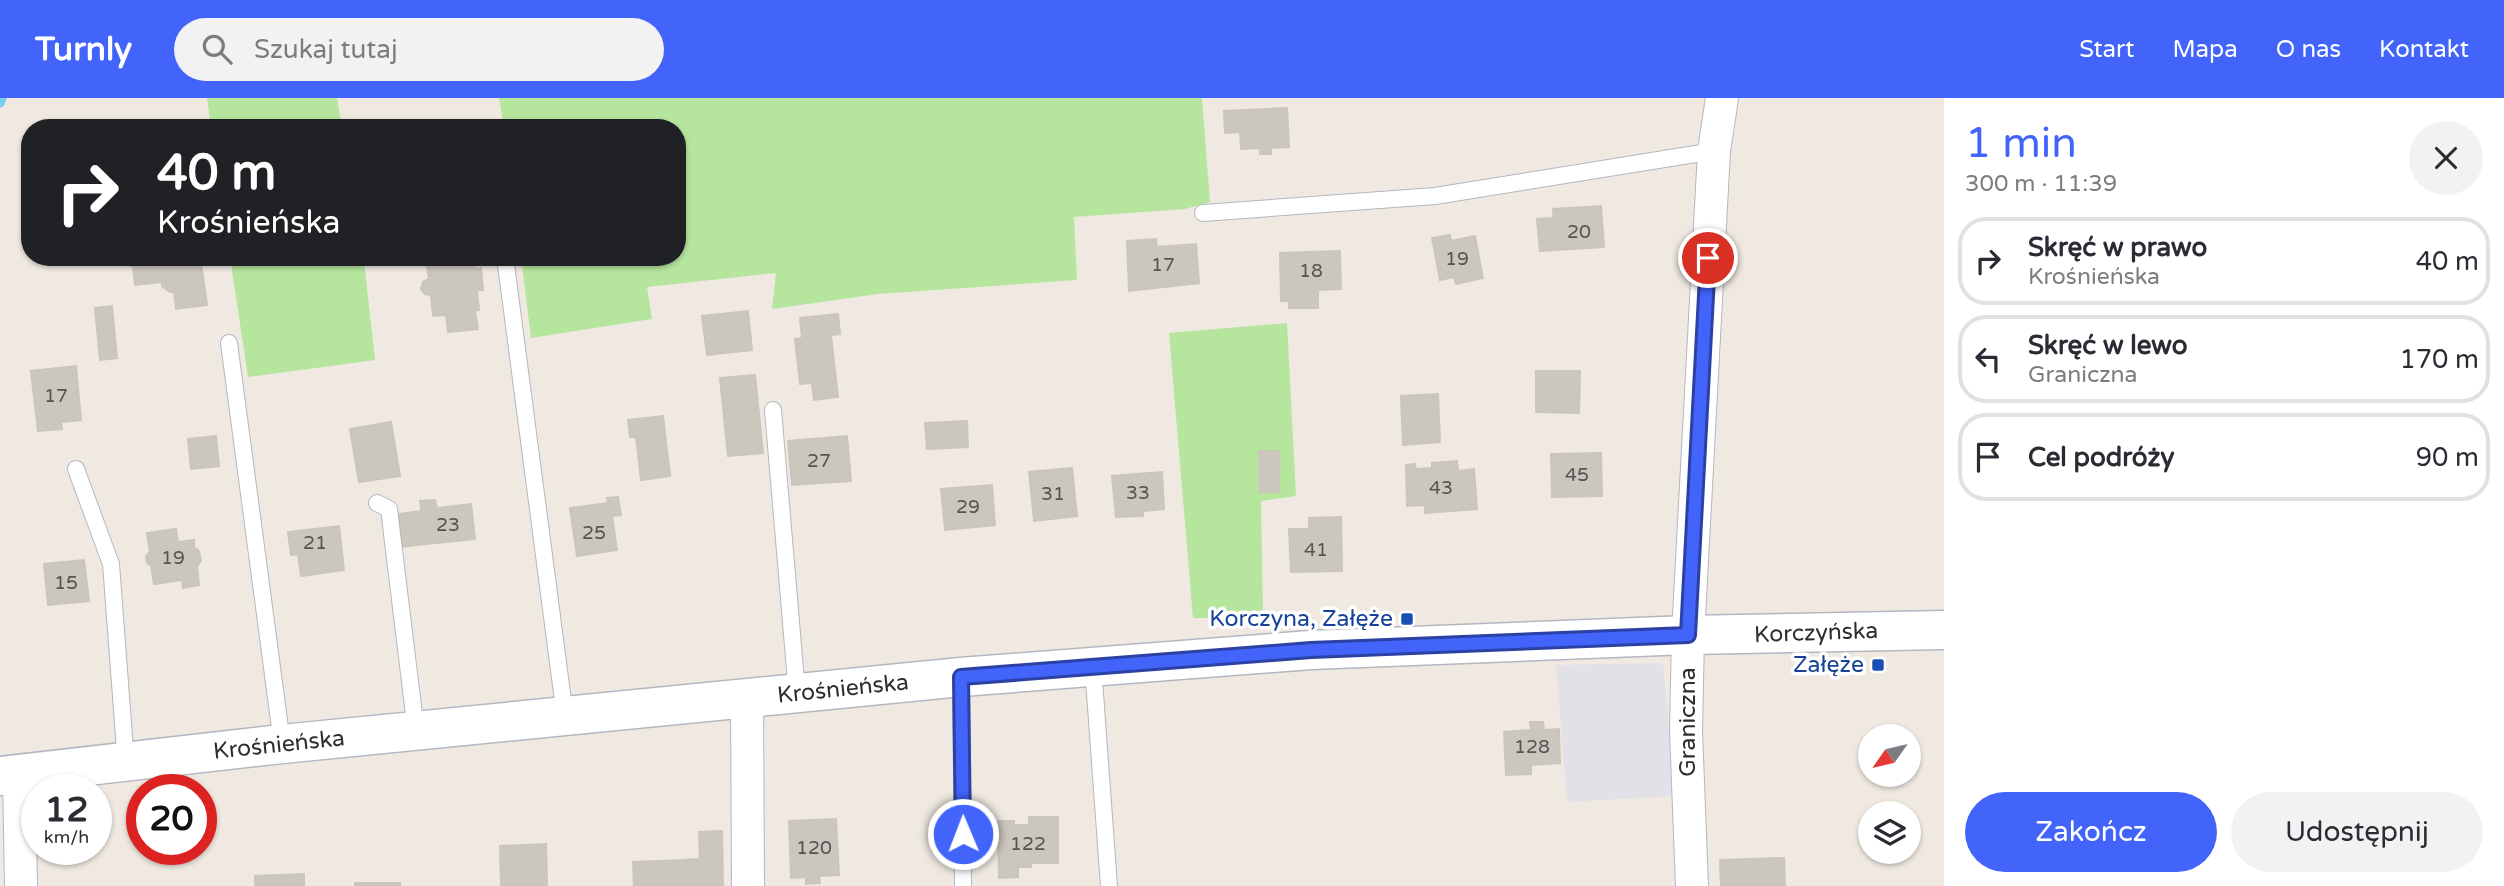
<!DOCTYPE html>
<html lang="pl">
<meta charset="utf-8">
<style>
:root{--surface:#fff;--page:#f2f2f3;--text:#2b2b33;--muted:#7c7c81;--line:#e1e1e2;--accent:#4264fb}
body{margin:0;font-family:"Varela Round",sans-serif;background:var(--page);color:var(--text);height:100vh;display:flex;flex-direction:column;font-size:26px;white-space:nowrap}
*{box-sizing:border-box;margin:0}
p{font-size:23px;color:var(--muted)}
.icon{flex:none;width:38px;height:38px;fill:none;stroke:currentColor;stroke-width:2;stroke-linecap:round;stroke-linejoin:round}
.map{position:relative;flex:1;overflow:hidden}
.drawer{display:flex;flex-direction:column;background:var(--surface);width:560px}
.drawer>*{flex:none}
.top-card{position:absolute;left:21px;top:21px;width:665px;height:147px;border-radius:28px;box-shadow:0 2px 5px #0004;background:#202124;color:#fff;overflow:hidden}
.needle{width:46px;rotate:236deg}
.fabs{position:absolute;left:1858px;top:626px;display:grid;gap:14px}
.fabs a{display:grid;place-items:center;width:63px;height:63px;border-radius:50%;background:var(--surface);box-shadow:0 2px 5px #0004;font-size:35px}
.speed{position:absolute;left:21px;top:676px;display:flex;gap:14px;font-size:35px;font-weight:700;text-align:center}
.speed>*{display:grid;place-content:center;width:91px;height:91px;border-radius:50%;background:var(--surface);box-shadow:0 2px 5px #0004;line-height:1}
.speed small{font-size:18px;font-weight:400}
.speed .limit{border:10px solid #d22;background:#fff;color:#111}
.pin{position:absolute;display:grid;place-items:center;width:60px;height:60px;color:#fff;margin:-30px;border:4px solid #fff;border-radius:50%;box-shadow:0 2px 7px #0007}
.me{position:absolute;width:77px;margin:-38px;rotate:359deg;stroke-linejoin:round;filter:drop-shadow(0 0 5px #0008)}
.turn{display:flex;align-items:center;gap:24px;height:147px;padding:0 21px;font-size:32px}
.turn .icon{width:91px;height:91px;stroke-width:2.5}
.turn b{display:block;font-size:49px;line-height:60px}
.round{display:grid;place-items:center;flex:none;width:74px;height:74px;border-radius:37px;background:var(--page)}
.summary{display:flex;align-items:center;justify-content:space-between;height:119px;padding:0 21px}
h1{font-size:42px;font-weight:600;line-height:52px;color:var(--accent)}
.primary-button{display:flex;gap:14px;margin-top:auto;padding:14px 21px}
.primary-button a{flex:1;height:80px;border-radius:42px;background:var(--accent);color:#fff;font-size:28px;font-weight:600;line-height:80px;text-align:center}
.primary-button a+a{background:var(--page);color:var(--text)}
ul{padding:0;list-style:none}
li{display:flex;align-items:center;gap:21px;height:88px;margin:0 14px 10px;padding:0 7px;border:4px solid var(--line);border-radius:28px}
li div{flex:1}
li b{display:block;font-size:26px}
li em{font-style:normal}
header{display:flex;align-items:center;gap:42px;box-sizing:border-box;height:98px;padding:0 35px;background:var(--accent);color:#fff}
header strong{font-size:33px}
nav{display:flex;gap:38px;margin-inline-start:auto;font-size:24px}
.search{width:490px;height:63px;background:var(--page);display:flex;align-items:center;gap:18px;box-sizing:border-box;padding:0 24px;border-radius:38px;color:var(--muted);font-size:26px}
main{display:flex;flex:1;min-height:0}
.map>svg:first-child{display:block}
.industrial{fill:#e3e1e8}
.green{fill:#b6e59e}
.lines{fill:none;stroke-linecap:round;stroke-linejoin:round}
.stream{stroke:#75cff0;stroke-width:9}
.building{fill:#cbc7bf;stroke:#cbc5ba;stroke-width:2}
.lane-casing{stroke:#b4b7c1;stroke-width:18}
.street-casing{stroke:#b4b7c1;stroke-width:34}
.secondary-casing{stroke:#b4b7c1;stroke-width:41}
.lane{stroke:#fff;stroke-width:16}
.street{stroke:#fff;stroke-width:32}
.secondary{stroke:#fff;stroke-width:38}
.route-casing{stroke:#2b41a3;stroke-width:18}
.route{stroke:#4264fb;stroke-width:12}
.transit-dot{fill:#1a4fb4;stroke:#fff;stroke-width:2.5}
.labels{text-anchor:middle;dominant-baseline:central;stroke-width:7;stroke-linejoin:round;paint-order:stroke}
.number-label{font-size:19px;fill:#555452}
.transit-label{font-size:23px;fill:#164399;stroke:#fff;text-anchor:end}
.street-label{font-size:23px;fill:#2e2e2e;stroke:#fff}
</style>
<header>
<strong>Turnly</strong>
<div class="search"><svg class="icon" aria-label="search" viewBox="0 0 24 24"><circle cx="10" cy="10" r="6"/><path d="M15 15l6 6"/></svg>Szukaj tutaj</div>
<nav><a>Start</a><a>Mapa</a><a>O nas</a><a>Kontakt</a></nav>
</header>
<main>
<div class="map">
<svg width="1944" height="788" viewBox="0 0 1944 788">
<rect width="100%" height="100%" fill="#efe9e1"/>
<path class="industrial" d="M1663,565L1675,698L1567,704L1556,567Z"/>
<path class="green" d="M207,0H337L342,30H211Z
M499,0H1202L1210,104L1185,111L1074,119L1077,182L878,196L772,211L776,175L647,189L652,221L531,240L521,159H677V30H504Z
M230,159H360L364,163L375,262L248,279Z
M1287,225L1296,398L1261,403L1263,520H1193L1169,235Z"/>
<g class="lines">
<path class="stream" d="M0,5L2,0"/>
</g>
<path class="building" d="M1287,10L1289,49L1271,50V56H1260V50L1241,51L1240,34L1225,35L1224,13Z
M1601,108L1604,149L1556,152L1553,111Z
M1554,120L1556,152L1540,153L1537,121Z
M1450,137L1451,143L1475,138L1483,180L1456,186L1454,179L1440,182L1432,140Z
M1156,141L1157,149L1196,146L1199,185L1129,193L1127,143Z
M1340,153L1341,191L1318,192V210H1289V203H1281L1280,155Z
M123,159H206L201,165L207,207L176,211L174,194H170L162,188V184L135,187L133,169L124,164Z
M445,159H473L475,171L481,170L483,192H477L479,212L475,213L478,231L448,234L446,217L433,218L431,197L425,196L421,191L423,184L429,181L426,162Z
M112,208L117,260L100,262L95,210Z
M748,213L752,252L707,257L702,218Z
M838,216L840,236L831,237L838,299L814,302L812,285L800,286L795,241L802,240L800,220Z
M76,268L81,322L61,324L62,331L38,333L31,273Z
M1536,273H1580L1579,315L1536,314Z
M755,277L763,355L728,358L720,280Z
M1438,296L1440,344L1403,347L1401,298Z
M663,318L670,378L641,382L636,339H630L628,322Z
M967,323L968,349L927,351L925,325Z
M391,324L400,378L359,384L350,331Z
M216,338L219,368L191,371L188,341Z
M847,338L851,383L792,387L788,343Z
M1259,353H1279V394H1259Z
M1601,355L1602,398L1552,399L1551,356Z
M1457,363L1458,373L1474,371L1477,411L1425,415V407L1407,408L1406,367L1415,366L1416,371L1432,370V365Z
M1072,370L1077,418L1034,423L1029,374Z
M1162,374L1164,411L1143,413V418L1116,419L1112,378Z
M992,387L995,427L945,432L941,391Z
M618,399L621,417L612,418L617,452L577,458L570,410L608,405L607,400Z
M435,402L437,410L471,406L475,441L426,446L420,403Z
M421,413L426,446L402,449L398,416Z
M1341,419L1342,473L1291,474L1289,431H1309V420Z
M339,428L344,472L301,478L298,456L291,457L288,434Z
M176,431L178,444L194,442V449L199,453L201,463L197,468L199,487L183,490L182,482L154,486L151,467L147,465L146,458L150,454L147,435Z
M84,462L89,503L48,507L44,466Z
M1530,624H1543L1544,632L1559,631L1560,665L1531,667V676L1506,677L1504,634L1531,632Z
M1029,719H1058V765H1031V769H1018V779L999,780L998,723H1014V727H1029Z
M836,721L839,777L819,778L820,785L806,786V779L791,780L789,723Z
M722,733L723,788H685L684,762L700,761L699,734Z
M546,746L547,785L501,786L500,748Z
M1784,760L1785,788H1721L1720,762Z
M684,762L685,788H634L633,764Z
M304,776V788H255V778Z
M355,785H400V788H355Z
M547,785V788H501V786Z"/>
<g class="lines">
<g class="lane-casing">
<path id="lane" d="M1203,115L1435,98L1714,53
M505,159L565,618
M229,245L282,645
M773,312L797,595
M76,371L111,466L126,665
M377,405L389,411L416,633
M1093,568L1109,788
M961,579L963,788"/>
</g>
<g class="street-casing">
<path id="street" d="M747,600L748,788
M19,676L21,788
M1692,788L1686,633L1688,537L1714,53L1722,0"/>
</g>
<g class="secondary-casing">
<path id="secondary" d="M0,678L282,646L961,579L1311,552L1688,537L1944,532"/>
</g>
<use href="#lane" class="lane"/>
<use href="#street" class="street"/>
<use href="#secondary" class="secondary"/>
</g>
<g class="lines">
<g class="route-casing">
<path id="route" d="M963,736L961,579L1311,552L1688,537L1708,160"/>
</g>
<use href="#route" class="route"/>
</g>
<g class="transit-dot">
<rect x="1400" y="514" width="14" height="14" rx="3.5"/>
<rect x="1871" y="560" width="14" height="14" rx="3.5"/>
</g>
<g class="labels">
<g class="number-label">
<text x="1579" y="134">20</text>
<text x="1457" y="161">19</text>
<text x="1163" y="167">17</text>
<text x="1311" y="173">18</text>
<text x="56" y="298">17</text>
<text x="819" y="363">27</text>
<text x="1577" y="377">45</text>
<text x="1441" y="390">43</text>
<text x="1138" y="395">33</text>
<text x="1053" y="396">31</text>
<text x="968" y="409">29</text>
<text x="448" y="427">23</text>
<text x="594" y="435">25</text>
<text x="315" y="445">21</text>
<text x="1316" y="452">41</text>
<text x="173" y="460">19</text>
<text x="66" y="485">15</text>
<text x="1532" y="649">128</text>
<text x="1028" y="746">122</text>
<text x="814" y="750">120</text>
</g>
<g class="transit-label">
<text x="1393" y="521">Korczyna, Załęże</text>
<text x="1864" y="567">Załęże</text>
</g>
<g class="street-label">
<text transform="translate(1816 535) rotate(-2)">Korczyńska</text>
<text transform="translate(843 591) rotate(-6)">Krośnieńska</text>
<text transform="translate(1688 624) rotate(-90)">Graniczna</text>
<text transform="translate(279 647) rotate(-6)">Krośnieńska</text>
</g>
</g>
</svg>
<div class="fabs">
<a><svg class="needle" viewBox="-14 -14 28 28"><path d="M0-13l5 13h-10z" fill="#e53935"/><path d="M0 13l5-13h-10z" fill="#7c7c81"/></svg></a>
<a><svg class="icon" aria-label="layers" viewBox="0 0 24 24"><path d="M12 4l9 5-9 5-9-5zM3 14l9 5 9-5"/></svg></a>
</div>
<div class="speed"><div>12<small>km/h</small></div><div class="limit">20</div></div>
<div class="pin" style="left:1708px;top:160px;background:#d93025"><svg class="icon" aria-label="arrive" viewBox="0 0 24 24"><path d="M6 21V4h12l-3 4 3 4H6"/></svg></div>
<svg class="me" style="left:963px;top:736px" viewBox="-20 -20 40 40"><circle r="17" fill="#4264fb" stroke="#fff" stroke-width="3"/><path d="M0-11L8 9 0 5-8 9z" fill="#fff"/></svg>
<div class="top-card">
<div class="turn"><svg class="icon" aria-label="right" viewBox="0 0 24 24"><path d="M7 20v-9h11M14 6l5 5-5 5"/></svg><div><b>40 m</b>Krośnieńska</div></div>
</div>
</div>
<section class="drawer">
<div class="summary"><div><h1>1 min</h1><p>300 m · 11:39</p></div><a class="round"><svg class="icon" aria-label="close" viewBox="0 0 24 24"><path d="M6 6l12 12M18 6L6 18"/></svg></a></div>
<ul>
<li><svg class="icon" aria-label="right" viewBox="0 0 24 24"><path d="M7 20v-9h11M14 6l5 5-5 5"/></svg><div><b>Skręć w prawo</b><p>Krośnieńska</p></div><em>40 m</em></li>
<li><svg class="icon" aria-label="left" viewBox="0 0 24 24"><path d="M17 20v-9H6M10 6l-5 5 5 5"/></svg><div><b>Skręć w lewo</b><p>Graniczna</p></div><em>170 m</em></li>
<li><svg class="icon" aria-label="arrive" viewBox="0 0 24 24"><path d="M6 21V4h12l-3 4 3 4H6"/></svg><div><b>Cel podróży</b></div><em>90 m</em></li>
</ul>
<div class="primary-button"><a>Zakończ</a><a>Udostępnij</a></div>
</section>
</main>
